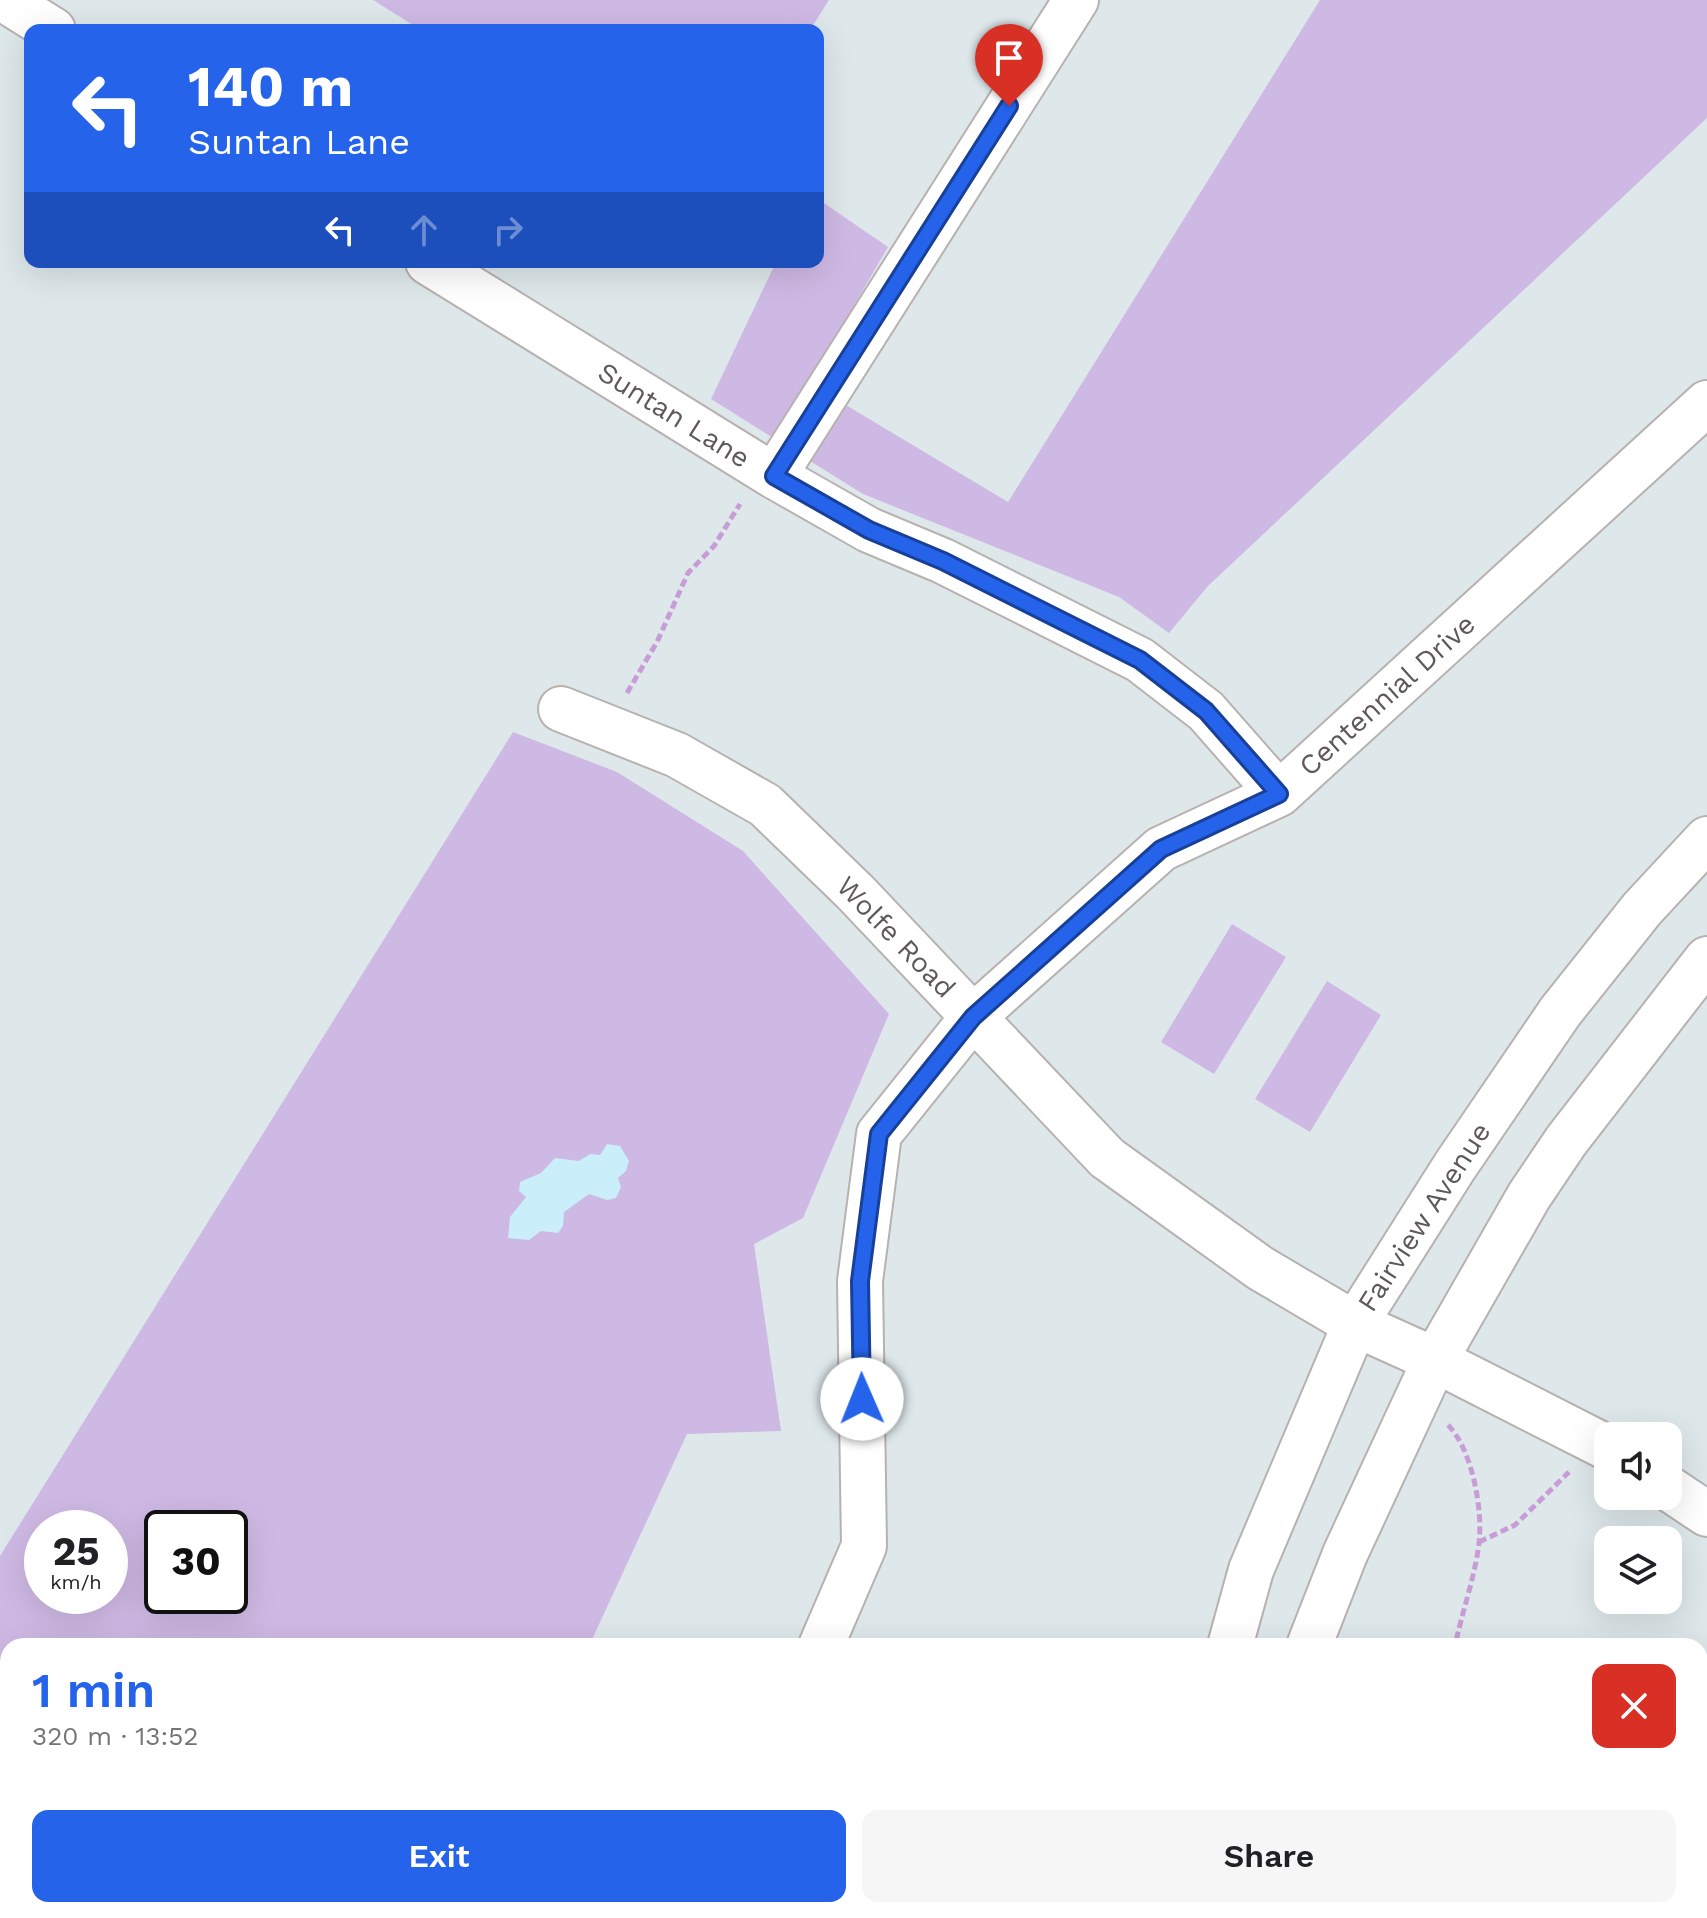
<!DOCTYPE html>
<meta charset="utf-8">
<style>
:root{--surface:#fff;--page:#f6f6f6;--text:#202124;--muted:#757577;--accent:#2563eb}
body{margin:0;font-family:"Work Sans",sans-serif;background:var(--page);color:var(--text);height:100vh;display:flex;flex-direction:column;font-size:30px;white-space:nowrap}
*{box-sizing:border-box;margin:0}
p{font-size:26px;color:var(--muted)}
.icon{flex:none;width:44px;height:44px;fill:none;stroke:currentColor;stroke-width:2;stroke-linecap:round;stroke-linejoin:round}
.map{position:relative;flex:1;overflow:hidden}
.drawer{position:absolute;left:0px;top:1638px;width:1708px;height:280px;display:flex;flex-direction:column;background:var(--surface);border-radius:24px 24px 0 0;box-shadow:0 8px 32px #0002}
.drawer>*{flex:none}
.top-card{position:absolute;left:24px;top:24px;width:800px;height:244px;border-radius:16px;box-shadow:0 8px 32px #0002;background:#2563eb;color:#fff;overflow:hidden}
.buttons{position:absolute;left:1594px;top:1422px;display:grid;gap:16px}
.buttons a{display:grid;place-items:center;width:88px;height:88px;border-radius:16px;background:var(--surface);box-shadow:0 8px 32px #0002;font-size:40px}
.speed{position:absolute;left:24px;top:1510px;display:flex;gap:16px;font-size:40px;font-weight:700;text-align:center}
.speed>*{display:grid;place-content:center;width:104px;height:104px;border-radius:50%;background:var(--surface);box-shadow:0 8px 32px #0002;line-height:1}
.speed small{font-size:20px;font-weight:400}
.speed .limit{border:4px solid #111;border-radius:12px;background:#fff;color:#111}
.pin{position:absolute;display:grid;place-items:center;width:68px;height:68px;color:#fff;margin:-82px -34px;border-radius:50% 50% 50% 0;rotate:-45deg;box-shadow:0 0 8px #0007}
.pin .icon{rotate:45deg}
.me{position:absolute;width:88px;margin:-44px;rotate:359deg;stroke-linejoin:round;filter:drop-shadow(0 0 6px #0008)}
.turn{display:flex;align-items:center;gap:28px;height:168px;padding:0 32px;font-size:36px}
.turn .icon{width:104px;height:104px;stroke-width:2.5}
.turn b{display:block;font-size:56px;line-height:68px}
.lanes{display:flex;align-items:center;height:76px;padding:0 32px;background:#0003;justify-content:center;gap:40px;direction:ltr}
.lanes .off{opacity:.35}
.round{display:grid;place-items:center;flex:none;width:84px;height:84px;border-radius:16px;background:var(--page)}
.head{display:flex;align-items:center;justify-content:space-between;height:136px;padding:0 32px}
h1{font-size:48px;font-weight:600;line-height:60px;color:var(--accent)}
.action{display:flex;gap:16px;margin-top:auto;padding:16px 32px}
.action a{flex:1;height:92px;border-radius:16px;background:var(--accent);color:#fff;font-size:32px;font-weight:600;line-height:92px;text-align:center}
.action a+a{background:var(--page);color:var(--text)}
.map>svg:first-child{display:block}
.green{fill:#ceb9e4;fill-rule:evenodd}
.sand{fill:#caeefa}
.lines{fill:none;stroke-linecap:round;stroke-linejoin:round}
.minor-casing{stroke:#b7b1b0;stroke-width:48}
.tertiary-casing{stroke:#b7b1b0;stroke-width:48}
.path{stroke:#c89cd6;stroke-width:5;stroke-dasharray:8 4;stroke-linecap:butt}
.minor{stroke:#fff;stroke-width:44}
.tertiary{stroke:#fff;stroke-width:44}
.route-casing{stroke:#184099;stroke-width:20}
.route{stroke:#2563eb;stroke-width:14}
.labels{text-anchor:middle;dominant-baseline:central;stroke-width:6;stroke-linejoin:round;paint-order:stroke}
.street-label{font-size:28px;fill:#605858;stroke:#fff}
</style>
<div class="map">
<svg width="1707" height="1918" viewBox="0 0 1707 1918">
<rect width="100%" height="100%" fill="#dee8eb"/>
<path class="green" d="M373,0H829L810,30H421Z
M1320,0H1707V118L1208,586L1169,633L1119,597L863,494L711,399L776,262H818V199L888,247L809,383L1008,502Z
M513,732L617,772L743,851L889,1014L803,1218L754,1244L781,1431L687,1434L589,1646H8V1910H433L426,1918H0V1556ZM42,1528H110V1596H42ZM162,1528H230V1596H162Z
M1232,924L1286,957L1214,1074L1161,1042Z
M1327,981L1381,1015L1310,1132L1255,1099Z"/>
<path class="sand" d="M607,1144L620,1146L629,1161L626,1171L618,1178L621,1187L616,1198L607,1200L589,1194L564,1212L563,1226L558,1233L541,1231L529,1240L508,1238L510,1217L526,1197L519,1191L520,1182L541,1173L555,1158L579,1161L590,1154L600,1155Z"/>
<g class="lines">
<g class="minor-casing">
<path id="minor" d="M5,0L53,30
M428,262L774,476L869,530L943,561L1140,660L1206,711L1279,794
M774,476L1076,0
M561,709L677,755L765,805L855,892L1107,1158L1260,1268L1355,1324
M1435,1360L1608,1448
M1668,1488L1707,1514
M821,1646L864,1546L860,1281L879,1134L973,1017L1161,849L1279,794L1707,403
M683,1918L687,1910"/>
</g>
<g class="tertiary-casing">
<path id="tertiary" d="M1355,1324L1435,1360
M1230,1646L1251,1570L1355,1324L1455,1166L1560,1012L1642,909L1707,839
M1309,1646L1345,1554L1435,1360L1529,1196L1566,1141L1707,959
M1162,1918L1164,1910
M1232,1918L1234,1910"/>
</g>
<path class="path" d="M627,693L657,642L688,573L714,546L740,504
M1448,1425C1472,1449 1483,1509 1479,1543C1475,1577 1462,1612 1455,1646
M1479,1542L1515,1525L1569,1472
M1700,1686L1707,1682
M1450,1910L1454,1918
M1540,1918L1545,1910"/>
<use href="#minor" class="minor"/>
<use href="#tertiary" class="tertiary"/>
</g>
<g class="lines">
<g class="route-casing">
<path id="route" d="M862,1399L860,1281L879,1134L973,1017L1161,849L1279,794L1206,711L1140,660L943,561L869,530L774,476L1009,106"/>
</g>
<use href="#route" class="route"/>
</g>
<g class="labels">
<g class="street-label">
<text transform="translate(674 415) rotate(32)">Suntan Lane</text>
<text transform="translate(1387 695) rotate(-42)">Centennial Drive</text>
<text transform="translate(896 937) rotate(46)">Wolfe Road</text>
<text transform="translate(1424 1217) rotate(-57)">Fairview Avenue</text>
</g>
</g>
</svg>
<div class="buttons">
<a><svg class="icon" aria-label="sound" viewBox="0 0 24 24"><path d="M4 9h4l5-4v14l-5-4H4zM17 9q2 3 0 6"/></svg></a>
<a><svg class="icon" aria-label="layers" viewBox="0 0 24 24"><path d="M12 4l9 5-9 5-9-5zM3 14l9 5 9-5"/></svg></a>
</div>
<div class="speed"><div>25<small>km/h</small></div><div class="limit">30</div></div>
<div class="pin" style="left:1009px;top:106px;background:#d93025"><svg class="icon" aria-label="arrive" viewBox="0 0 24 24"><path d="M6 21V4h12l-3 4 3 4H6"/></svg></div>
<svg class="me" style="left:862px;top:1399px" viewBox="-20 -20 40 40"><circle r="19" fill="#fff"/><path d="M0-13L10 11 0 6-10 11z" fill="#2563eb"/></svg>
<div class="top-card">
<div class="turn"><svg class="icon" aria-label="left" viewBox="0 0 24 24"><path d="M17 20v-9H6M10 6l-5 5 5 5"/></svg><div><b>140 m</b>Suntan Lane</div></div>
<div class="lanes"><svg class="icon" aria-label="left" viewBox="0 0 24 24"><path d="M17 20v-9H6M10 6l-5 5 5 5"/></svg><svg class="icon off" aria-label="ahead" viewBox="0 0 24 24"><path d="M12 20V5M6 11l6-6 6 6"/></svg><svg class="icon off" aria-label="right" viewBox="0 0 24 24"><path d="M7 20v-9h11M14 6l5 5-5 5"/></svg></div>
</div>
<section class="drawer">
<div class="head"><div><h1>1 min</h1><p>320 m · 13:52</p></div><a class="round" style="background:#d93025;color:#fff"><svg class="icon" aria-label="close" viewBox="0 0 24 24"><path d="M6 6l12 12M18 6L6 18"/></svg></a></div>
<div class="action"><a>Exit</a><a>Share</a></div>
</section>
</div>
